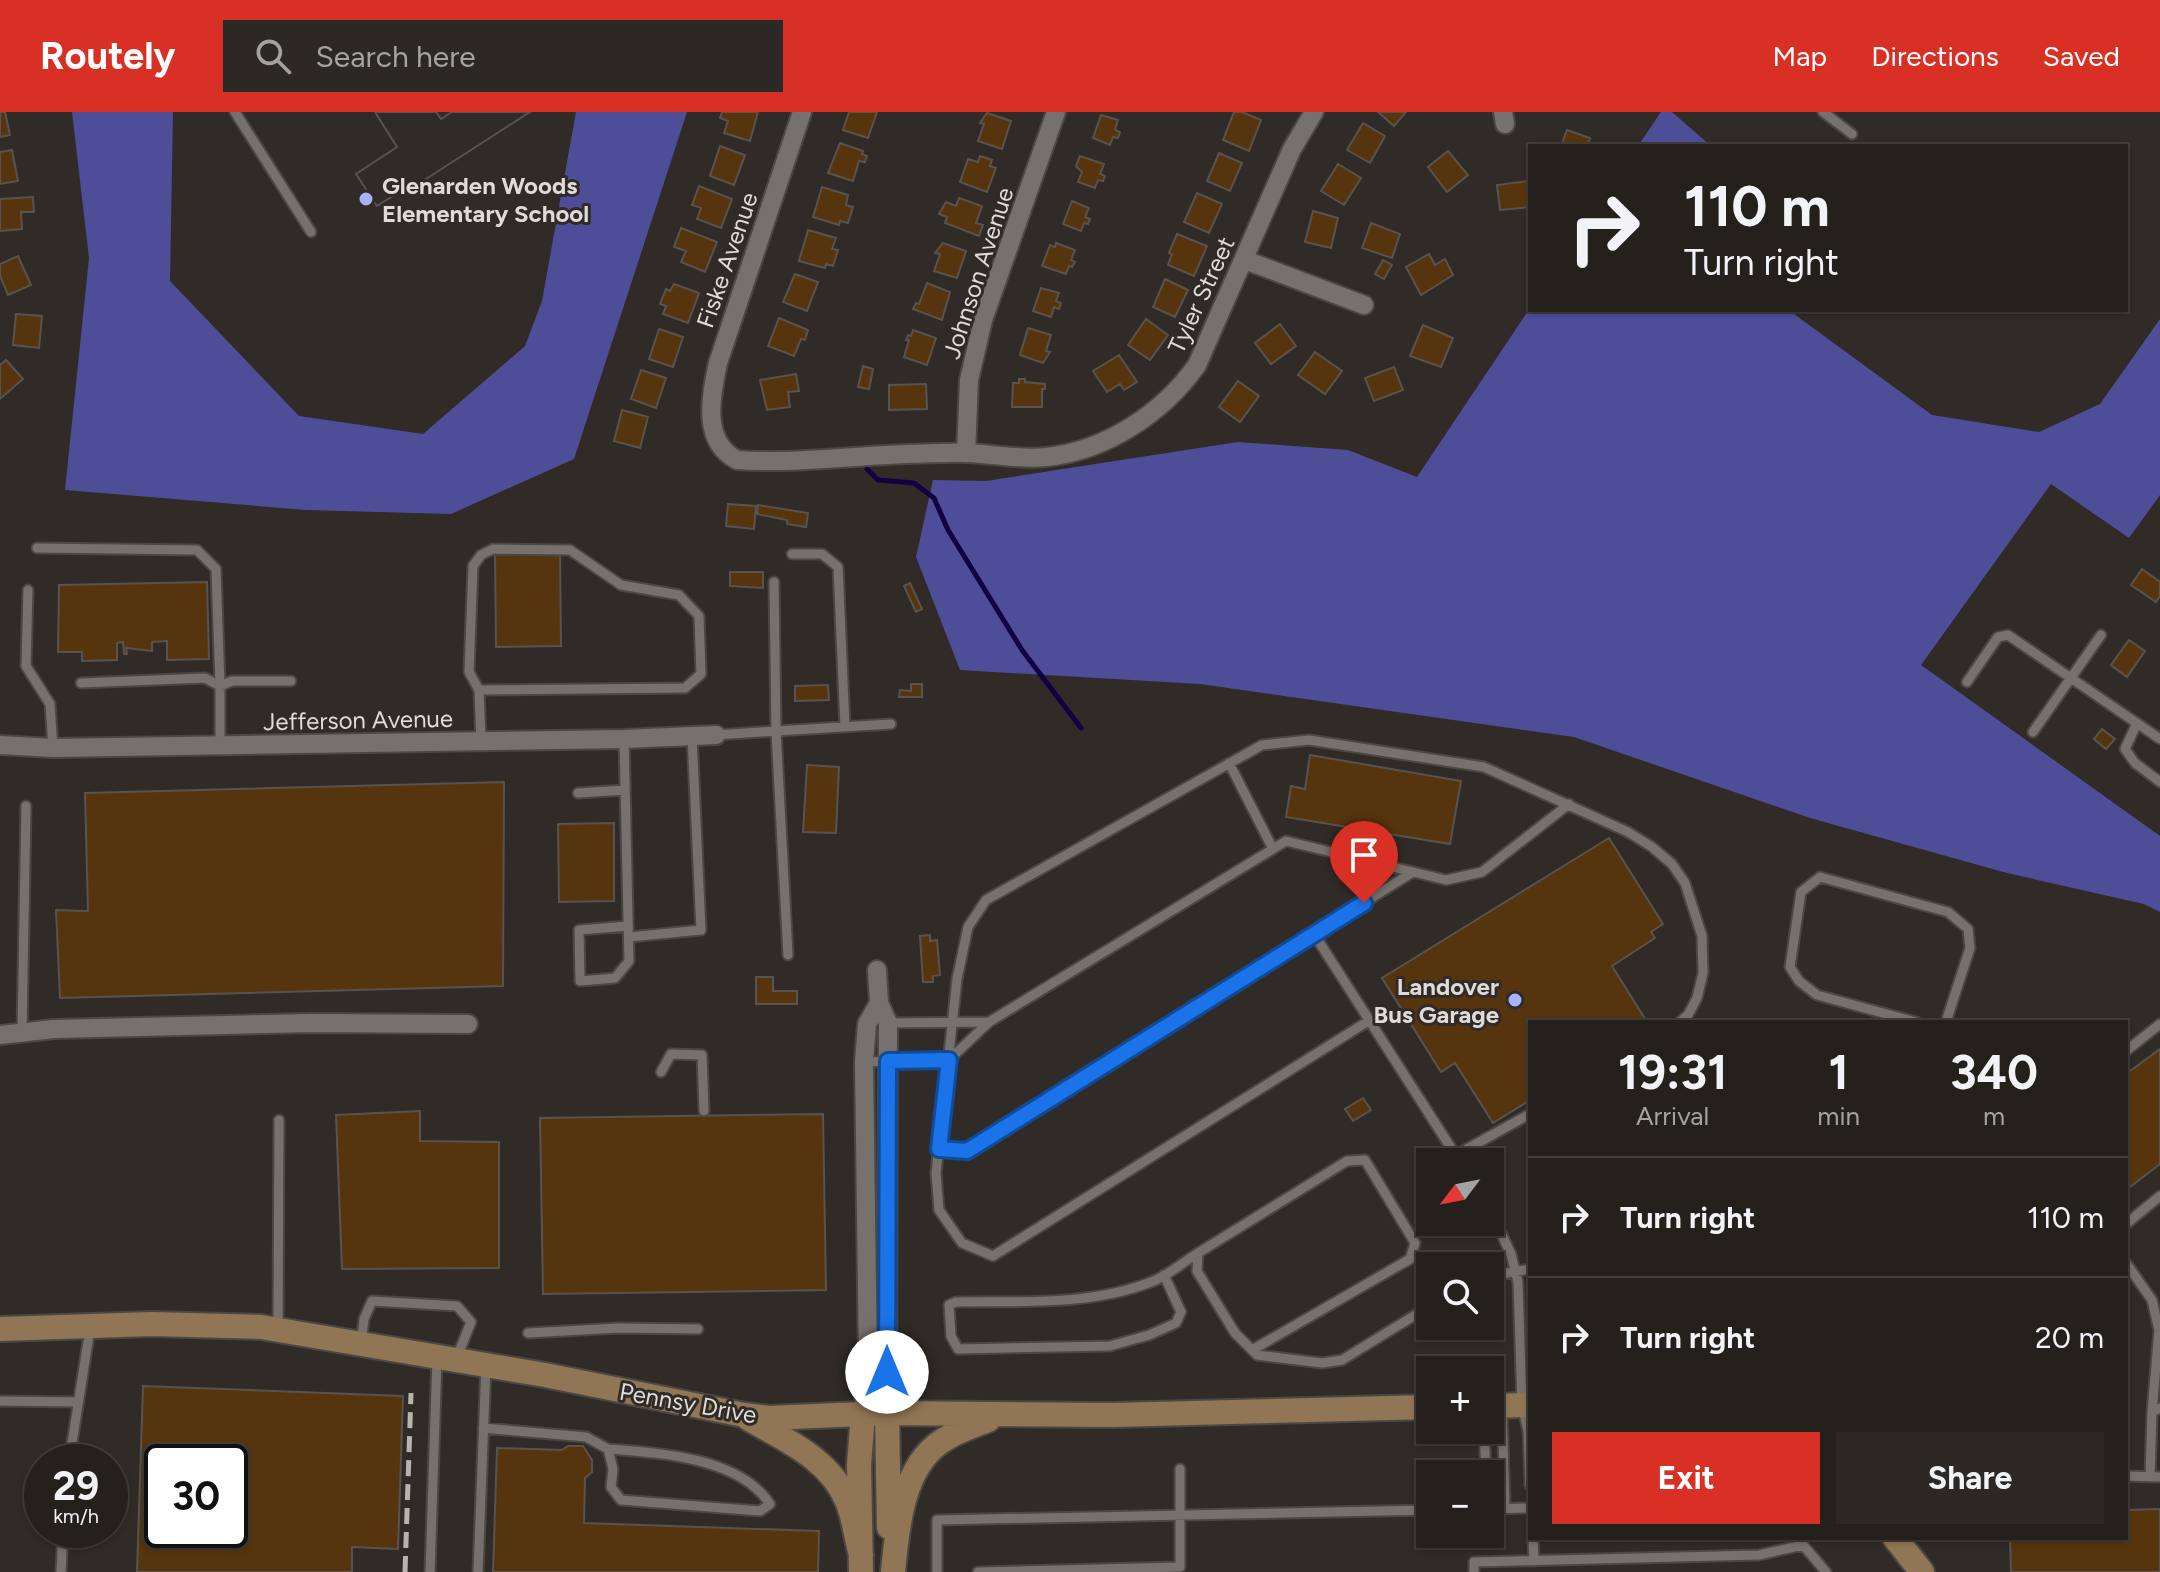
<!DOCTYPE html>
<meta charset="utf-8">
<style>
:root{--surface:#24201c;--page:#2c2825;--text:#f1f3f6;--muted:#a3a3a3;--line:#413e3b;--accent:#d93025}
body{margin:0;font-family:Figtree,sans-serif;background:var(--page);color:var(--text);height:100vh;display:flex;flex-direction:column;font-size:30px;white-space:nowrap}
*{box-sizing:border-box;margin:0}
p{font-size:26px;color:var(--muted)}
.icon{flex:none;width:44px;height:44px;fill:none;stroke:currentColor;stroke-width:2;stroke-linecap:round;stroke-linejoin:round}
.map{position:relative;flex:1;overflow:hidden}
.sheet{position:absolute;left:1528px;top:908px;width:600px;height:520px;display:flex;flex-direction:column;background:var(--surface);border-radius:0px;box-shadow:0 2px 6px #0004,0 0 0 2px var(--line)}
.sheet>*{flex:none}
.banner{position:absolute;left:1528px;top:32px;width:600px;height:168px;border-radius:0px;box-shadow:0 2px 6px #0004,0 0 0 2px var(--line);background:#24201c;color:var(--text);overflow:hidden}
.needle{width:52px;rotate:238deg}
.fabs{position:absolute;left:1416px;top:1036px;display:grid;gap:16px}
.fabs a{display:grid;place-items:center;width:88px;height:88px;border-radius:0px;background:var(--surface);box-shadow:0 2px 6px #0004,0 0 0 2px var(--line);font-size:40px}
.speed{position:absolute;left:24px;top:1332px;display:flex;gap:16px;font-size:40px;font-weight:700;text-align:center}
.speed>*{display:grid;place-content:center;width:104px;height:104px;border-radius:50%;background:var(--surface);box-shadow:0 2px 6px #0004,0 0 0 2px var(--line);line-height:1}
.speed small{font-size:20px;font-weight:400}
.speed .limit{border:4px solid #111;border-radius:12px;background:#fff;color:#111}
.pin{position:absolute;display:grid;place-items:center;width:68px;height:68px;color:#fff;margin:-82px -34px;border-radius:50% 50% 50% 0;rotate:-45deg;box-shadow:0 0 8px #0007}
.pin .icon{rotate:45deg}
.me{position:absolute;width:88px;margin:-44px;rotate:0deg;stroke-linejoin:round;filter:drop-shadow(0 0 6px #0008)}
.turn{display:flex;align-items:center;gap:28px;height:168px;padding:0 24px;font-size:36px}
.turn .icon{width:104px;height:104px;stroke-width:2.5}
.turn b{display:block;font-size:56px;line-height:68px}
.eta{display:flex;justify-content:space-evenly;align-items:center;height:136px;text-align:center}
.eta b{font-size:48px;font-weight:700;line-height:56px}
.primary-button{display:flex;gap:16px;margin-top:auto;padding:16px 24px}
.primary-button a{flex:1;height:92px;border-radius:0px;background:var(--accent);color:#fff;font-size:32px;font-weight:700;line-height:92px;text-align:center}
.primary-button a+a{background:var(--page);color:var(--text)}
ul{padding:0;list-style:none}
li{display:flex;align-items:center;gap:24px;height:120px;padding:0 24px;border-top:2px solid var(--line)}
li div{flex:1}
li b{display:block;font-size:30px}
li em{font-style:normal}
header{display:flex;align-items:center;gap:48px;box-sizing:border-box;height:112px;padding:0 40px;background:var(--accent);color:#fff}
header strong{font-size:38px}
nav{display:flex;gap:44px;margin-inline-start:auto;font-size:28px}
.search{width:560px;height:72px;background:var(--page);display:flex;align-items:center;gap:20px;box-sizing:border-box;padding:0 28px;border-radius:0px;color:var(--muted);font-size:30px}
.map>svg:first-child{display:block}
.forest{fill:#4e4e98}
.lines{fill:none;stroke-linecap:round;stroke-linejoin:round}
.stream{stroke:#100044;stroke-width:5}
.building{fill:#56350e;stroke:#58534e;stroke-width:2;fill-rule:evenodd}
.lane-casing{stroke:#4b4743;stroke-width:13}
.street-casing{stroke:#4b4743;stroke-width:22}
.secondary-casing{stroke:#4b4743;stroke-width:28}
.lane{stroke:#76716c;stroke-width:9}
.street{stroke:#76716c;stroke-width:18}
.secondary{stroke:#907654;stroke-width:24}
.rail{stroke:#b7b3b0;stroke-width:5;stroke-dasharray:16 8;stroke-linecap:butt}
.route-casing{stroke:#114b97;stroke-width:20}
.route{stroke:#1a73e8;stroke-width:14}
.poi-dot{fill:#aab0fb;stroke:#302b26;stroke-width:3}
.labels{text-anchor:middle;dominant-baseline:central;stroke-width:6;stroke-linejoin:round;paint-order:stroke}
.poi-label{font-size:24px;font-weight:bold;fill:#dedbd8;stroke:#302b26;text-anchor:start}
.street-label{font-size:24px;fill:#dedbd8;stroke:#302b26}
</style>
<header>
<strong>Routely</strong>
<div class="search"><svg class="icon" aria-label="search" viewBox="0 0 24 24"><circle cx="10" cy="10" r="6"/><path d="M15 15l6 6"/></svg>Search here</div>
<nav><a>Map</a><a>Directions</a><a>Saved</a></nav>
</header>
<div class="map">
<svg width="2160" height="1460" viewBox="0 0 2160 1460">
<rect width="100%" height="100%" fill="#302b26"/>
<path class="forest" d="M72,0H173L170,169L299,304L423,322L525,234L542,189L576,0H687L574,347L451,402L306,398L65,378L89,146Z
M1661,0H1672L1711,34H1638Z
M1530,196V198H1793L1794,202L1932,303L2039,320L2100,292L2160,207V383L2129,426L2051,372L1921,553L2160,724V800L2144,792L2007,761L1810,706L1574,625L1200,572L960,558L916,445L933,368L986,369L1238,330L1348,338L1417,365Z"/>
<g class="lines">
<path class="stream" d="M867,357L878,368L914,371L934,386L948,418L1022,538L1081,616"/>
</g>
<path class="building" d="M0,0H5L10,23L0,25Z
M375,0H436L441,7L452,0H530L401,83L399,80L377,94L356,62L397,35Z
M375,0H436L441,7L452,0H530L401,83L399,80L377,94L356,62L397,35Z
M722,0H758L750,29L724,21L728,9L720,6Z
M849,0H877L868,26L843,18Z
M1234,0H1242L1261,8L1249,39L1223,28Z
M1378,0H1406L1394,14Z
M987,1L1011,9L1002,37L978,29L984,12L980,11Z
M1101,3L1118,8L1115,18L1120,20L1118,26L1113,25L1110,33L1093,26Z
M1363,11L1385,24L1370,51L1347,38Z
M1567,18L1590,26L1587,34H1561Z
M840,31L863,39L862,42L867,44L865,50L859,49L853,69L828,61Z
M720,34L745,43L734,73L710,64Z
M12,38L18,69L0,72V40Z
M1448,39L1468,63L1447,80L1428,55Z
M1219,41L1242,51L1230,79L1207,69Z
M980,44L992,48L990,54L996,56L987,80L960,70L968,47L978,50Z
M1080,44L1104,52L1100,62L1105,64L1103,69L1098,68L1095,76L1078,70L1082,60L1076,54Z
M1338,52L1361,66L1344,93L1321,79Z
M1528,69L1530,95L1500,98L1497,73Z
M699,74L732,87L721,116L697,107L701,96L692,93Z
M822,75L848,83L846,93L853,95L848,111L840,109L839,113L813,105Z
M1197,81L1222,92L1209,121L1184,110Z
M33,85L34,100H21L22,117L0,119V87Z
M959,86L982,94L976,111L983,113L979,124L945,111L947,105L939,102L946,90L956,94Z
M1072,89L1089,96L1085,105L1090,107L1088,112L1084,111L1081,119L1063,112Z
M1313,99L1338,106L1331,136L1305,130Z
M1371,111L1400,122L1392,146L1362,136Z
M681,116L717,130L705,160L681,150L686,139L674,135Z
M808,118L836,126L832,137L838,138L833,154L826,152L825,156L799,149Z
M1177,122L1207,134L1194,164L1168,153L1172,142L1169,141Z
M943,131L966,139L957,166L934,159L940,142L935,141Z
M1056,131L1075,138L1071,148L1075,150L1072,155L1069,154L1066,162L1042,154L1050,133L1055,135Z
M1429,142L1435,153L1445,147L1453,163L1421,183L1406,155Z
M18,144L31,173L8,183L0,164V152Z
M1383,148L1392,153L1384,167L1375,162Z
M795,162L818,170L807,199L783,190Z
M1165,167L1188,178L1175,205L1153,195Z
M927,171L950,180L942,208L913,197L916,191L919,192Z
M674,172L699,181L688,211L663,202L666,194L660,192L666,177L670,179Z
M1041,176L1059,181L1056,189L1061,191L1059,197L1054,195L1051,205L1033,199Z
M16,202L42,204L39,236L13,233Z
M779,206L808,218L805,228L801,227L794,244L768,234Z
M1146,207L1168,223L1150,248L1128,233Z
M1280,212L1296,234L1271,252L1255,231Z
M1423,213L1453,226L1441,255L1410,244Z
M1028,216L1051,223L1046,239L1050,240L1043,251L1020,243Z
M659,217L683,225L673,255L649,247Z
M913,218L936,226L927,253L904,245L909,228H906L908,223L911,224Z
M1315,240L1342,259L1325,282L1298,263Z
M1119,243L1137,270L1124,278L1120,272L1107,280L1093,259Z
M6,248L23,267L0,287V253Z
M863,254L873,257L869,277L858,275Z
M1394,255L1403,278L1374,289L1365,266Z
M641,258L666,266L656,296L631,287Z
M796,262L799,279L788,280L790,295L767,298L760,268Z
M1019,267H1025V270L1045,272V277H1042V295H1012L1013,271H1019Z
M1238,269L1259,284L1240,310L1219,295Z
M926,272L927,297L889,298V273Z
M622,298L648,305L640,336L614,329Z
M728,392L756,394L754,417L726,414Z
M758,393L808,401L806,415L787,412V408L757,402Z
M495,441H560L561,534L496,535Z
M2142,457L2160,470V484L2156,490L2131,473Z
M730,460H763V476L730,474Z
M207,470L209,547L167,548V529L152,530V539L126,536L127,542H124L123,530L117,531V548L82,549V540H58L59,473Z
M910,471L922,497L916,500L904,474Z
M2129,528L2145,539L2127,565L2111,553Z
M911,572H922V585H899L900,578L911,579Z
M828,573L829,588L795,589V574Z
M2102,617L2115,627L2106,637L2094,627Z
M1310,643L1461,669L1450,732L1286,705L1291,674L1305,677Z
M807,653L839,655L836,721L803,720Z
M504,670L503,874L60,886L56,798L88,799L85,681Z
M614,711V789L559,790L558,712Z
M1609,726L1663,812L1651,820L1655,826L1612,854L1647,910H1530V988L1493,1011L1455,951L1441,960L1382,866Z
M930,823V829L937,828L940,863L933,864V870H923L920,824Z
M756,865H773V879H797V892H756Z
M2160,937V1052L2126,1078V962Z
M1363,986L1371,998L1353,1009L1345,997Z
M420,999V1029L499,1030V1156L342,1157L336,1003Z
M823,1002L826,1178L543,1182L540,1006Z
M2126,1257H2129V1328H2126Z
M143,1274L403,1284L398,1437L352,1435V1460H137ZM162,1350H230V1418H162Z
M568,1334H583L592,1348V1360L585,1366L584,1411L819,1419L818,1460H493L497,1336L562,1338Z
M2160,1397V1460H2011L2010,1426H2126V1398Z"/>
<g class="lines">
<g class="lane-casing">
<path id="lane" d="M235,0L311,120
M1823,0L1852,22
M37,436L197,438L216,457L220,574L205,566L81,571
M792,442H822L838,455L845,615
M774,470L776,619L891,612
M28,478L26,554L50,592L53,636
M1967,570L1998,525L2008,523L2160,627
M479,578L685,576L701,562L699,504L679,483L621,473L570,438L493,437L481,443L473,454L469,560L479,578L481,629
M2137,611L2125,637L2135,651L2160,670
M2033,620L2101,523
M716,623L776,619L788,843
M624,627L629,849L615,866L580,869L579,818L628,814
M220,634V574L232,569H291
M1229,651L1273,737
M578,681L625,678
M1314,822L1460,1050
M629,825L701,818L692,624
M1370,908L993,1144L962,1131L939,1098L936,1061L957,867L968,815L986,788L1262,633L1309,628L1484,655L1628,720L1652,735L1672,752L1685,771L1702,824L1703,861L1697,886L1688,903L1680,910
M1916,910L1817,883L1799,869L1790,855L1801,780L1820,765L1948,800L1968,817L1970,836L1946,910
M885,911L989,910
M22,921L26,694
M2126,939L2160,912
M864,950L949,948L989,910L1286,729L1446,768L1482,760L1569,692
M661,960L671,942L702,943L704,999
M939,1037L967,1039L1413,760
M1456,1043L1530,1002
M1490,1098L1511,1142L1518,1170L1522,1293L1528,1319L1530,1373
M2126,1112L2160,1084
M2126,1151L2152,1188L2159,1218L2152,1300
M1164,1163L1181,1200L1176,1211L1149,1223L1110,1234L958,1237L951,1224L949,1193L956,1190C1021,1189 1090,1194 1151,1170C1168,1164 1183,1150 1198,1141
M1490,1164L1530,1157
M278,1217L279,1008
M528,1221L618,1216L698,1217
M361,1231L364,1207L372,1189L457,1194L471,1210L457,1245
M1252,1238L1410,1147L1415,1131L1365,1048L1347,1049L1198,1141L1197,1159L1235,1221L1257,1243L1322,1251L1342,1248L1430,1194
M0,1289L78,1290
M1502,1297L1505,1396
M483,1316L586,1325L608,1337L613,1357L611,1375L621,1388L760,1399L770,1392C739,1345 659,1341 608,1337
M1484,1318L1486,1362
M69,1350L90,1217
M2126,1364L2160,1365
M2150,1365L2152,1300L2160,1296
M1490,1397L1530,1396
M1533,1426L1534,1449
M61,1460L63,1418
M430,1460L437,1246
M478,1460L486,1253
M937,1460V1408L1430,1398
M978,1460L1180,1455V1357
M1474,1460V1450L1759,1443L1803,1433L1826,1460"/>
</g>
<g class="street-casing">
<path id="street" d="M802,0L718,251C711,284 701,329 737,348C791,352 851,344 907,342C927,342 947,340 967,341C994,342 1020,348 1046,345C1106,339 1163,301 1197,253L1292,37L1314,0
M1503,0L1505,12
M1245,148L1364,193
M966,341L969,268L983,208L1056,0
M0,633L53,636L624,627L716,623
M877,858L879,891L888,911L887,1301
M0,923L54,917L311,911L468,912
M863,1302L868,1250L864,950L867,912L879,891"/>
</g>
<g class="secondary-casing">
<path id="secondary" d="M0,1217L152,1212L261,1215L545,1263L744,1303L769,1306L883,1301L1112,1303L1430,1295
M1490,1294L1530,1293
M887,1301L889,1415
M749,1307C785,1328 830,1347 847,1389C854,1405 856,1426 861,1443
M1895,1426L1922,1460
M861,1460L859,1353L863,1302
M893,1460C897,1417 902,1355 942,1329C956,1319 973,1314 988,1308"/>
</g>
<use href="#lane" class="lane"/>
<use href="#street" class="street"/>
<use href="#secondary" class="secondary"/>
<path class="rail" d="M405,1460L411,1281"/>
</g>
<g class="lines">
<g class="route-casing">
<path id="route" d="M887,1260L888,949L949,948L939,1037L967,1039L1364,791"/>
</g>
<use href="#route" class="route"/>
</g>
<g class="poi-dot">
<circle cx="366" cy="87" r="8"/>
<circle cx="1515" cy="888" r="8"/>
</g>
<g class="labels">
<g class="poi-label">
<text x="382" y="73">Glenarden Woods<tspan x="382" dy="28">Elementary School</tspan></text>
<text x="1499" y="874" text-anchor="end">Landover<tspan x="1499" dy="28">Bus Garage</tspan></text>
</g>
<g class="street-label">
<text transform="translate(727 148) rotate(-71)">Fiske Avenue</text>
<text transform="translate(978 161) rotate(-72)">Johnson Avenue</text>
<text transform="translate(1201 183) rotate(-65)">Tyler Street</text>
<text transform="translate(358 608) rotate(-1)">Jefferson Avenue</text>
<text transform="translate(688 1291) rotate(10)">Pennsy Drive</text>
</g>
</g>
</svg>
<div class="fabs">
<a><svg class="needle" viewBox="-14 -14 28 28"><path d="M0-13l5 13h-10z" fill="#e53935"/><path d="M0 13l5-13h-10z" fill="#a3a3a3"/></svg></a>
<a><svg class="icon" aria-label="search" viewBox="0 0 24 24"><circle cx="10" cy="10" r="6"/><path d="M15 15l6 6"/></svg></a>
<a>+</a>
<a>−</a>
</div>
<div class="speed"><div>29<small>km/h</small></div><div class="limit">30</div></div>
<div class="pin" style="left:1364px;top:791px;background:#d93025"><svg class="icon" aria-label="arrive" viewBox="0 0 24 24"><path d="M6 21V4h12l-3 4 3 4H6"/></svg></div>
<svg class="me" style="left:887px;top:1260px" viewBox="-20 -20 40 40"><circle r="19" fill="#fff"/><path d="M0-13L10 11 0 6-10 11z" fill="#1a73e8"/></svg>
<div class="banner">
<div class="turn"><svg class="icon" aria-label="right" viewBox="0 0 24 24"><path d="M7 20v-9h11M14 6l5 5-5 5"/></svg><div><b>110 m</b>Turn right</div></div>
</div>
<section class="sheet">
<div class="eta">
<div><b>19:31</b><p>Arrival</p></div>
<div><b>1</b><p>min</p></div>
<div><b>340</b><p>m</p></div>
</div>
<ul>
<li><svg class="icon" aria-label="right" viewBox="0 0 24 24"><path d="M7 20v-9h11M14 6l5 5-5 5"/></svg><div><b>Turn right</b></div><em>110 m</em></li>
<li><svg class="icon" aria-label="right" viewBox="0 0 24 24"><path d="M7 20v-9h11M14 6l5 5-5 5"/></svg><div><b>Turn right</b></div><em>20 m</em></li>
</ul>
<div class="primary-button"><a>Exit</a><a>Share</a></div>
</section>
</div>
